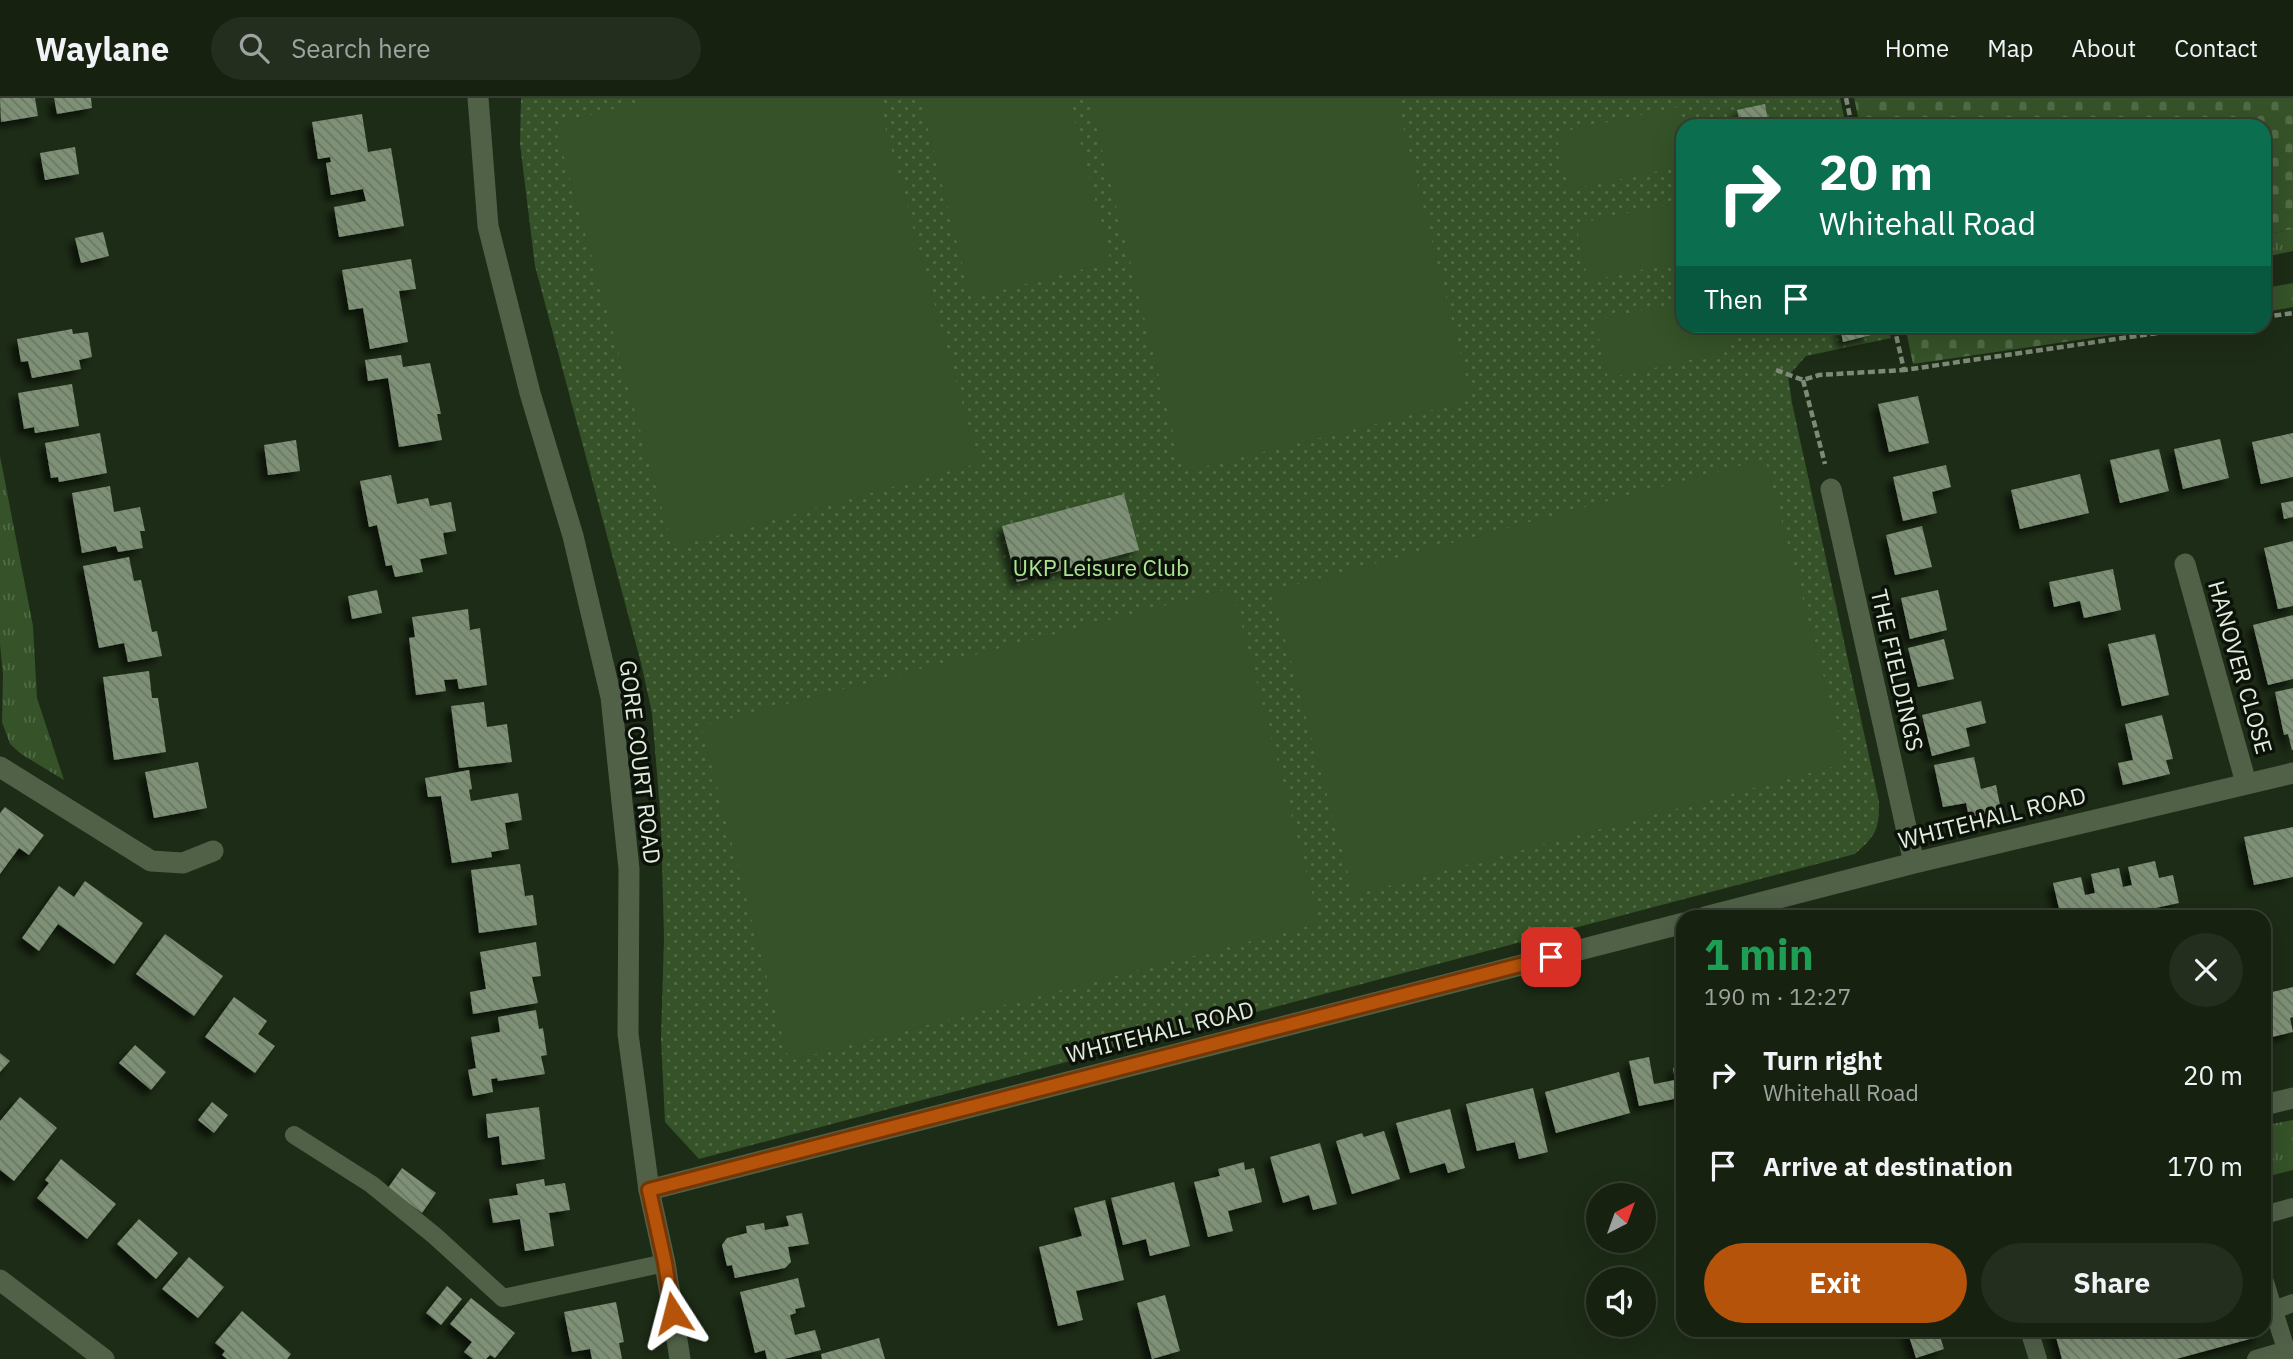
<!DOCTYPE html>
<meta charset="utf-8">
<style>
:root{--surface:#162110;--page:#232e1e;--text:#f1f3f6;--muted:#9ea39f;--line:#353e30;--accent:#b45309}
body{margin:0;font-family:"IBM Plex Sans",sans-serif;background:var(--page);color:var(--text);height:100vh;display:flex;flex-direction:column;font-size:26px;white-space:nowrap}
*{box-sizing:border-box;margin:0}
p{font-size:23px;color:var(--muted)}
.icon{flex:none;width:38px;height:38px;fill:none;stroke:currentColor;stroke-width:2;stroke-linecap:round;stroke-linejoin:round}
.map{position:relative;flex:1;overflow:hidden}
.panel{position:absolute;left:1676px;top:812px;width:595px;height:427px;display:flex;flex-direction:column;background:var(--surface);border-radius:21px;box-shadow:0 7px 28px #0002,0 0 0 2px var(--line)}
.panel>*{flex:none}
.banner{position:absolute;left:1676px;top:21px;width:595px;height:214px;border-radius:21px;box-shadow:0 7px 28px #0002,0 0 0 2px var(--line);background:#0b6e4f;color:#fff;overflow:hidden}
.needle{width:46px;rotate:41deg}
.tools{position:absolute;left:1586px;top:1085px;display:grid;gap:14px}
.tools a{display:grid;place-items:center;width:70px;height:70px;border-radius:50%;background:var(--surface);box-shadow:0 7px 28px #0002,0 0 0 2px var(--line);font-size:35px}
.pin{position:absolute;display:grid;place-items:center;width:60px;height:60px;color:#fff;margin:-30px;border-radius:14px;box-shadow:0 4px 10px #0006}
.me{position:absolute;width:77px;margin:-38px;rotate:351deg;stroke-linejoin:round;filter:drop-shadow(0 0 5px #0008)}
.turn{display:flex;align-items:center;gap:24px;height:147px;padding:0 28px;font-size:32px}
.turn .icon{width:91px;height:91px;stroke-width:2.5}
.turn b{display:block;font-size:49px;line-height:60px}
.then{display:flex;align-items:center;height:66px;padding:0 28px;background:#0003;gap:14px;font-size:26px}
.round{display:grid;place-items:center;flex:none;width:74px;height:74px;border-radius:37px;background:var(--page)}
.summary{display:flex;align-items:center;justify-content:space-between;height:119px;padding:0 28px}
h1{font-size:42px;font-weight:800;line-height:52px;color:#1e9e55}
.primary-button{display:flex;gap:14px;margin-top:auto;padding:14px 28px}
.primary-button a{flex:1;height:80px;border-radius:42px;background:var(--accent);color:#fff;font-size:28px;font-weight:800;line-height:80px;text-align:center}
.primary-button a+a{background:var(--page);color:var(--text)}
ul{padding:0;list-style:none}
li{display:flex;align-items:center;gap:21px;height:91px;padding:0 28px}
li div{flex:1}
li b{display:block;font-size:26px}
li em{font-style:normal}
header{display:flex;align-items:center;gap:42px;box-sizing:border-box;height:98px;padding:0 35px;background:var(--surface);border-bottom:2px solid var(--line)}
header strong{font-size:33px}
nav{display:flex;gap:38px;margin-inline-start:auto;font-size:24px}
.search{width:490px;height:63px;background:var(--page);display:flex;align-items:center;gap:18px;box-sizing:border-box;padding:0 24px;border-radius:38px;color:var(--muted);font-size:26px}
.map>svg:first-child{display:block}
.grass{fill:url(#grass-tufts)}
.cemetery{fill:url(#cemetery-stones)}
.park{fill:url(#park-dots)}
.garden{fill:#355228}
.building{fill:url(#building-back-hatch);filter:url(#shadow)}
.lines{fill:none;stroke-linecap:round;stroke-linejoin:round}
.path{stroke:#7d8a77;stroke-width:4.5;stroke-dasharray:7 3.5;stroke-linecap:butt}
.lane{stroke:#506148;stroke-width:18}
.street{stroke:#506148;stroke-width:21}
.secondary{stroke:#506148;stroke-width:21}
.route-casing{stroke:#753606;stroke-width:18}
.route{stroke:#b45309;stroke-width:12}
.labels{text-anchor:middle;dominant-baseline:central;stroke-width:7;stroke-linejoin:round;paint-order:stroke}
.park-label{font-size:23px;fill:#abe592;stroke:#0c1209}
.street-label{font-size:23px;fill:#e1ecdd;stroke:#0c1209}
</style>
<header>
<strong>Waylane</strong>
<div class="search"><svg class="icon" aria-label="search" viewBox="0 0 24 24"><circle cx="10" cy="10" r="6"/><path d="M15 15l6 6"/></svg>Search here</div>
<nav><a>Home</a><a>Map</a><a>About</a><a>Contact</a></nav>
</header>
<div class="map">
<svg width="2293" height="1261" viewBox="0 0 2293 1261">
<defs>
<pattern id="grass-tufts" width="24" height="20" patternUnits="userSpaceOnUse" patternTransform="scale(1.75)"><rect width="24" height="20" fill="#355228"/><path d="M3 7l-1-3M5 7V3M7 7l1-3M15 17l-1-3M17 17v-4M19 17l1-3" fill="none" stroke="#526b47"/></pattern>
<pattern id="cemetery-stones" width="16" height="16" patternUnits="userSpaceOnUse" patternTransform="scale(1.75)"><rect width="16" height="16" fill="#355228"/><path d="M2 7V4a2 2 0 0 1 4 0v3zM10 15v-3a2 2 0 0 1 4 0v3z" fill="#526b47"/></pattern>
<pattern id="park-dots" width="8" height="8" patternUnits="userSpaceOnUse" patternTransform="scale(1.75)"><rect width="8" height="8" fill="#355228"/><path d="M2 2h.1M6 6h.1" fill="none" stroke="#526b47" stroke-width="1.8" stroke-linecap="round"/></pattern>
<pattern id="building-back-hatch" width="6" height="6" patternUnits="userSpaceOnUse" patternTransform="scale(1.75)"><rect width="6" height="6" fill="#7e9176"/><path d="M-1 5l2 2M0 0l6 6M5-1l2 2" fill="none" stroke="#6a7764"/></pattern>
<filter id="shadow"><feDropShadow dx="-6" dy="6" stdDeviation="3.5" flood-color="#0009"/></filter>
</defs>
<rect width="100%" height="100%" fill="#1d2c16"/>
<path class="grass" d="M2293,131V153L2265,159V137Z
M2293,185V209L2265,214V190Z
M0,358L33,528L37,600L64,682L21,656L10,646L2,624L3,577L0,546Z
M2293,1022V1072L2265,1079V1027Z"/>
<path class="cemetery" d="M1854,0H2293V131L2265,137L2264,28H1860Z
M1905,228H2174L1913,266Z"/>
<path class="park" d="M521,0H1840L1846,28H1684V228H1888L1891,240L1806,258L1788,278L1792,305L1879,704C1879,733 1876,737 1855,756L699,1061L665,1024L661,940L664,840L661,724L652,615L641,565L535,168L520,46Z"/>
<path class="garden" d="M653,0H877L979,365L673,450L555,27Z
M920,0H1069L1111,164L971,200Z
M1089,0H1396L1472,302L1183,374Z
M1680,9L1684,28L1683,68L1569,92L1556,35Z
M1683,103V163L1588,183L1576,126Z
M1683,204L1684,228H1726L1731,253L1608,280L1595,222Z
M1765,361L1847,665L1354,797L1272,493Z
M1232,490L1320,825L789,963L701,628Z"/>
<path class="building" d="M0,0H35L38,18L1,24Z
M54,0H91L92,10L57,16Z
M1765,6L1769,28H1741L1737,12Z
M362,16L368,54L391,50L404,128L339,139L334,109L366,103L363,91L331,97L326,65L331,64L330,59L318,61L312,24Z
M75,49L79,76L45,82L40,55Z
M103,134L109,158L81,165L75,140Z
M411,161L416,191L399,193L408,244L370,251L363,210L349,212L342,172Z
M1840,228H1868L1871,237L1843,244Z
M72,231L73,236L88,234L92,259L79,262L81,271L32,280L28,263L21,264L17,241Z
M401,257L403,269L430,265L441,316H437L442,342L399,349L388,280L368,283L365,262Z
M72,286L79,328L35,335L34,329L24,331L18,295Z
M1918,298L1929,345L1889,354L1878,306Z
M100,335L107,375L59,384L58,379L51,380L45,345Z
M2293,335V379L2261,386L2252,344Z
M2220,341L2229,380L2183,391L2174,351Z
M296,342L300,373L268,377L264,347Z
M2159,351L2169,393L2120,405L2110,362Z
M1946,367L1951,389L1932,394L1937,415L1903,423L1893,379Z
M2080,376L2089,415L2020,431L2011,392Z
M391,377L397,406L428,400L430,408L451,404L456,433L443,435L447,456L420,461L423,474L395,479L392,467L386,468L377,427L369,429L360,383Z
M110,388L114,414L140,409L145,433H140L143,450L118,454L116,448L82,455L72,395Z
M1124,396L1139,452L1017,484L1002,428Z
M2293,403V419L2284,421L2281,405Z
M1922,428L1932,469L1895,477L1886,437Z
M2293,443V508L2278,511L2264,450Z
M129,459L134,483L141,482L152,534L157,533L162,558L128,564L124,545L99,550L83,468Z
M2113,471L2121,512L2084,520L2080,503L2054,509L2049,484Z
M377,492L382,515L352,521L348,498Z
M1938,492L1947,532L1910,541L1901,500Z
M468,511L470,532L480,530L487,587L459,591L457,581L444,582L446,593L416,597L409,540L415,539L412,519Z
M2293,517V581L2268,587L2253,527Z
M2155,536L2169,597L2122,608L2108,546Z
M1944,541L1954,581L1918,589L1908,550Z
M149,573L152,600H158L166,654L114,662L103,579Z
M2293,590V652H2292L2288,636L2284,637L2275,594Z
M1981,603L1986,625L1966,630L1970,648L1932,658L1922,617Z
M484,604L487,629L507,626L512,664L459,670L451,608Z
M2162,617L2173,661L2166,662L2170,676L2123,687L2118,665L2133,662L2125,626Z
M1974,659L1981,691L1996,687L2001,712L1969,719L1966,705L1943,709L1934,667Z
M198,664L207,710L154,720L145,674Z
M469,672L472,691L469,692L471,703L518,695L522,722L505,725L509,751L491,754L492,759L452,765L441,698L428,699L425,680Z
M5,709L44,737L29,757L19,750L0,776V715Z
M2293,729V779L2254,787L2244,739Z
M2155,763L2159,780L2173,777L2179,805L2113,819H2061L2053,785L2081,779L2085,797L2095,795L2091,776L2119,770L2123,789L2132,787L2128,769Z
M520,766L525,798L533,797L537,827L479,835L471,772Z
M85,783L143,825L114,866L58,826L39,853L22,840L59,788L74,799Z
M2048,812L2050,819H2022L2021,818Z
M165,836L223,878L194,918L136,876Z
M536,844L541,878L532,879L538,905L473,916L470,894L486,891L480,854Z
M2293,889V919L2290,920L2293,934L2268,940L2264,926V896Z
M234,899L267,923L258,936L275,948L255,975L205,939Z
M536,912L539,931L543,930L547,957L541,958L545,976L498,983L497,980L491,981L493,994L473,998L468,972L476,970L471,939L500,934L498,919Z
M135,947L166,974L151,992L119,965Z
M0,955L10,963L0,974Z
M1649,959L1654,986L1675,982L1673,970L1681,968L1684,999L1639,1008L1629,963Z
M1619,974L1630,1015L1556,1035L1545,994Z
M1533,990L1548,1054L1519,1061L1515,1044L1477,1053L1466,1006Z
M20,999L57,1030L14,1083L0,1072V1023Z
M212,1004L228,1017L214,1035L198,1022Z
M539,1009L545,1061L502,1067L499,1038L488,1040L486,1016Z
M1450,1011L1465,1070L1448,1075L1445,1065L1410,1075L1396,1025Z
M1384,1033L1400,1081L1352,1096L1336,1043L1362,1035L1364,1039Z
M1320,1045L1337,1106L1313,1112L1309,1097L1283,1105L1270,1059Z
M61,1061L116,1106L87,1141L37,1100L49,1085L45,1082Z
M1244,1064L1245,1072L1254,1070L1262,1104L1228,1113L1233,1133L1208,1139L1194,1084L1220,1078L1218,1071Z
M402,1070L436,1095L422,1115L388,1090Z
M544,1081L545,1088L565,1085L570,1112L549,1115L554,1148L525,1153L520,1121L493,1125L489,1101L518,1097L516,1086Z
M1174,1084L1190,1148L1150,1158L1146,1141L1123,1147L1111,1100Z
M1105,1102L1124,1182L1076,1193L1083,1222L1058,1228L1039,1149L1082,1138L1074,1110Z
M802,1115L809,1146L788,1149L791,1164L785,1170L735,1180L732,1167L727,1168L722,1147L727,1140L747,1135L746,1128L764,1125L765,1132L789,1128L786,1118Z
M139,1121L178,1155L156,1181L117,1146Z
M189,1159L224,1189L198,1220L162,1191Z
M798,1180L805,1209L795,1211L796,1215L790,1217L795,1237L815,1232L821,1252L784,1261H767L765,1252L755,1255L740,1194Z
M447,1188L462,1201L441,1227L426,1215Z
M1165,1197L1180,1253L1152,1261L1137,1205Z
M471,1200L515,1235L495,1260L490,1257L486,1261H473L464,1254L472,1244L450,1226Z
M616,1204L624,1244L619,1245L622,1261H592L590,1251L572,1254L564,1214Z
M242,1213L291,1256L287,1261H227L222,1257L225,1253L215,1245Z
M1907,1232H1938L1944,1251L1916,1260Z
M2054,1232H2259L2261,1238L2176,1261H2062Z
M879,1240L885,1261H822L821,1256Z"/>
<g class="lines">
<path class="path" d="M1846,0L1852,28
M2264,219L2293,215
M1894,228L1904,272L2205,228
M1776,272L1803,282L1819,277L1904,272
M1803,282L1825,366"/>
<path class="lane" d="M294,1037L371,1086L435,1138L503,1200L665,1165
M2264,1117L2293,1109
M2264,1181L2289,1261
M2274,1212L2293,1205
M2029,1232L2038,1261
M2256,1261L2287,1252"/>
<path class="street" d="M1831,391L1914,765
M2185,466L2246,685
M0,669L151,763L183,765L213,753
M1705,819L1914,765L2293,675
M2264,1007L2293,1000
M649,1092L1684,825
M0,1182L104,1261"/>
<path class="secondary" d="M478,0L488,128L530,295L573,438L611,599L629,771L628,936L649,1092L665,1165L680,1261"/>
</g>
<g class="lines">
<g class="route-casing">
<path id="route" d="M673,1215L665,1165L649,1092L1551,859"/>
</g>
<use href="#route" class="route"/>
</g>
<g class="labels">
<g class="park-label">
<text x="1101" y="469">UKP Leisure Club</text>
</g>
<g class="street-label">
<text transform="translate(2241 569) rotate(74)">HANOVER CLOSE</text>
<text transform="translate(1898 572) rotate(77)">THE FIELDINGS</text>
<text transform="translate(641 664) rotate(83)">GORE COURT ROAD</text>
<text transform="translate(1992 719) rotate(-14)">WHITEHALL ROAD</text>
<text transform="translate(1160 933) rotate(-14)">WHITEHALL ROAD</text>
</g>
</g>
</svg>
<div class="tools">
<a><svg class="needle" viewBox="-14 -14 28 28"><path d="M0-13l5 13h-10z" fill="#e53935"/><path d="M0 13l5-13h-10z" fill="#9ea39f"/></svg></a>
<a><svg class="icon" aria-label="sound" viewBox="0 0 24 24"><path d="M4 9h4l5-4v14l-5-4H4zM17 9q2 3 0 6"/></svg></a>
</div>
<div class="pin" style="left:1551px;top:859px;background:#d93025"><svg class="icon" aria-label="arrive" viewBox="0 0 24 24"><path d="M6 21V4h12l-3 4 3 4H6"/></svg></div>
<svg class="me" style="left:673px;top:1215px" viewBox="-20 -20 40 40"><path d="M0-17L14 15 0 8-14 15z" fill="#b45309" stroke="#fff" stroke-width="4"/></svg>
<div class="banner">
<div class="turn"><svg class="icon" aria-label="right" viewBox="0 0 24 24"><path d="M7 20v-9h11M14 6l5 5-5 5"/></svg><div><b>20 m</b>Whitehall Road</div></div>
<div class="then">Then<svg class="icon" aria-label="arrive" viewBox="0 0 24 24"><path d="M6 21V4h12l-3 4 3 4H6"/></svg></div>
</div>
<section class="panel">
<div class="summary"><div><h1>1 min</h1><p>190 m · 12:27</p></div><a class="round"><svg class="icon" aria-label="close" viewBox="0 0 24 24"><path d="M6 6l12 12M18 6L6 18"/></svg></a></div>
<ul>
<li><svg class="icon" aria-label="right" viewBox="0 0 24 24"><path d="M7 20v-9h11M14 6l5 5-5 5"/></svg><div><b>Turn right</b><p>Whitehall Road</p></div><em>20 m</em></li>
<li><svg class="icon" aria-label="arrive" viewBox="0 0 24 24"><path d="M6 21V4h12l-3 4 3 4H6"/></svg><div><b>Arrive at destination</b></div><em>170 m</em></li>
</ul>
<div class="primary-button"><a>Exit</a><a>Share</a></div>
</section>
</div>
